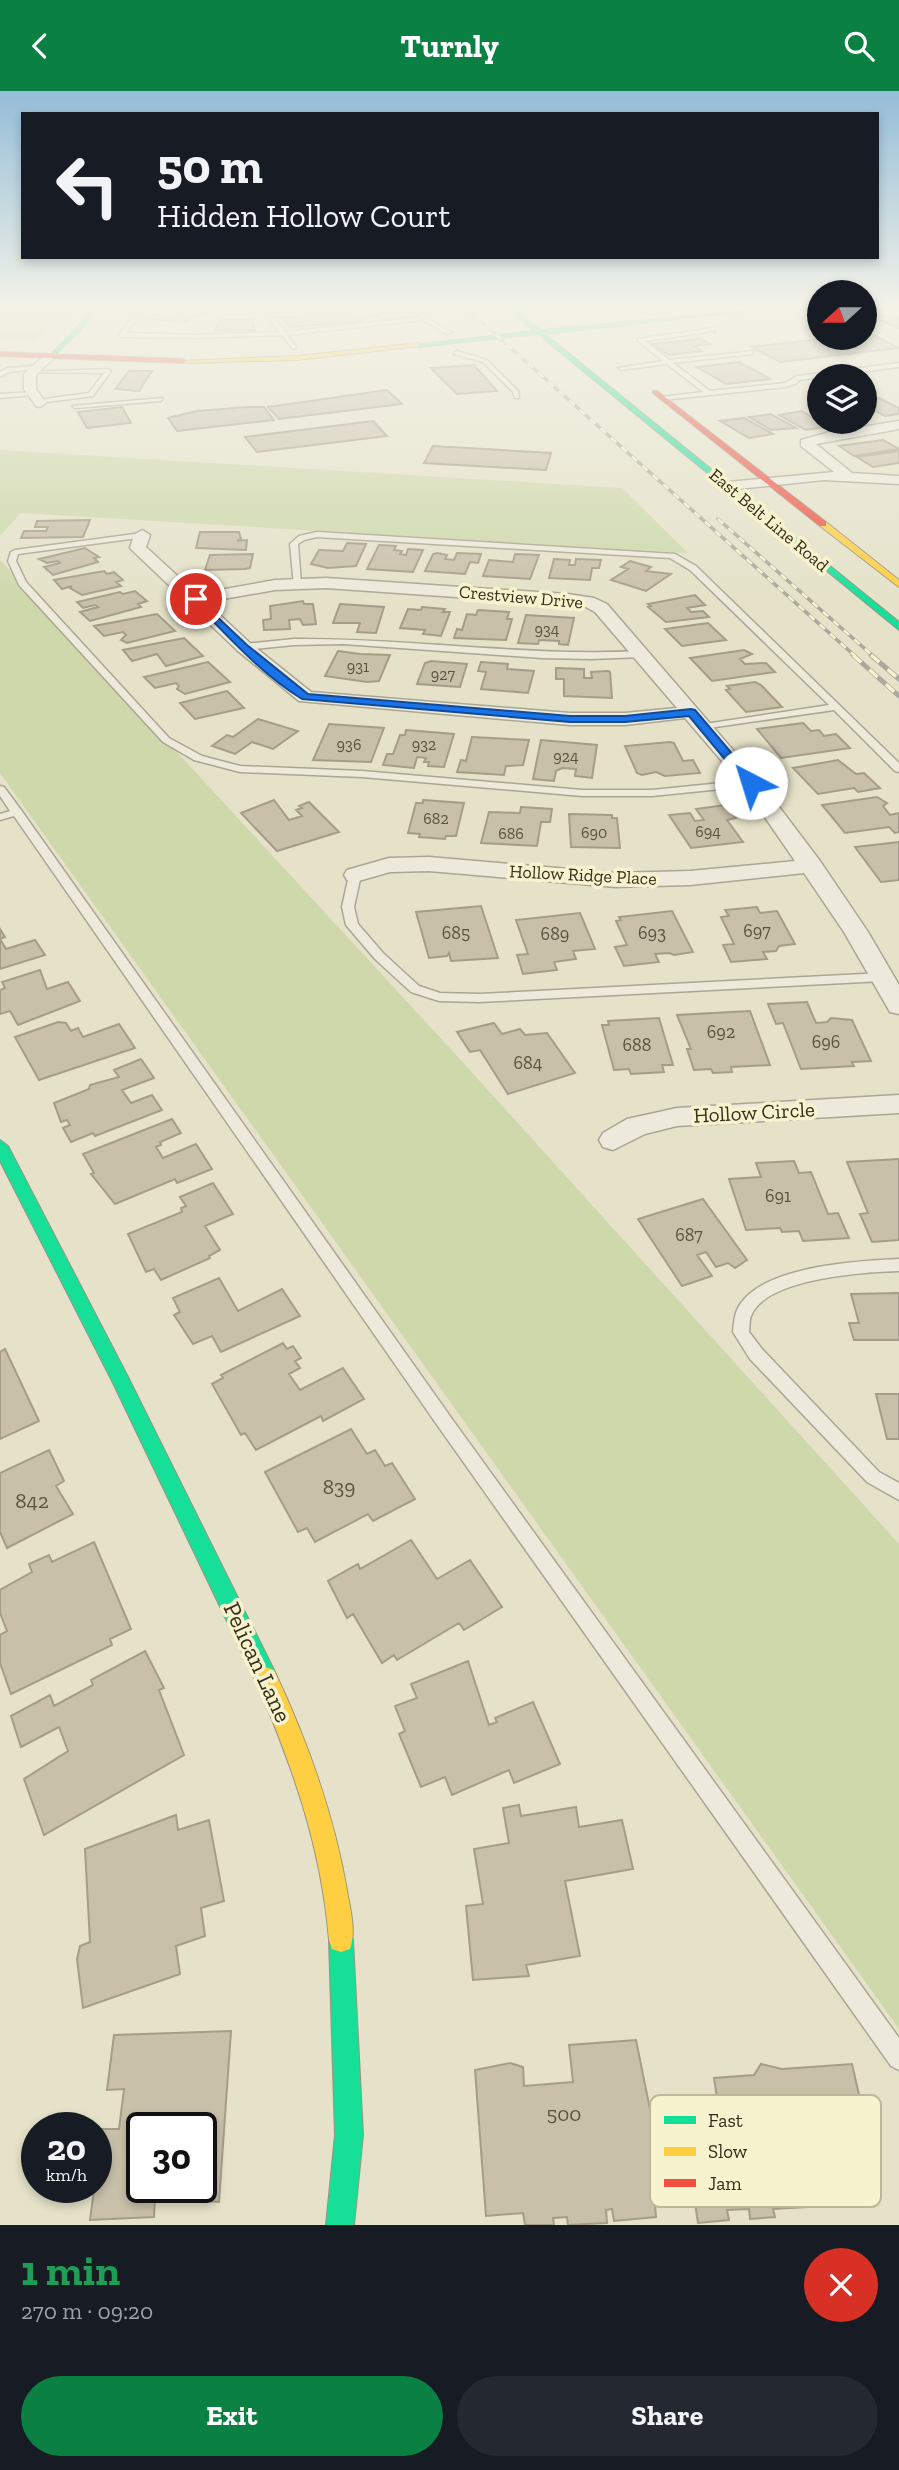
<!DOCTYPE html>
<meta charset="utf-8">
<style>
:root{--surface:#171b24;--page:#242831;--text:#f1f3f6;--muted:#9ea1a6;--accent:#0b8043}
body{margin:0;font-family:"Zilla Slab",serif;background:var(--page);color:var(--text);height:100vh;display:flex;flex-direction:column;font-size:26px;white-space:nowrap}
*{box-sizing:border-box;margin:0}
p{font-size:23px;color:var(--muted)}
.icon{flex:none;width:38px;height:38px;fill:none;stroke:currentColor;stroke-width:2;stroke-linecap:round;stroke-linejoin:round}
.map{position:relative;height:2134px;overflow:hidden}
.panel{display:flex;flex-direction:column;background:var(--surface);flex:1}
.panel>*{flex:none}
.guide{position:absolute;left:21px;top:21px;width:858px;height:147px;border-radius:0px;box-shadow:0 4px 10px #0003;background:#171b24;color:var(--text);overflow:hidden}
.needle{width:46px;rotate:249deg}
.buttons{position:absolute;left:807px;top:189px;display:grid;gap:14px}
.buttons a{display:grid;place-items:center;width:70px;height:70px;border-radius:50%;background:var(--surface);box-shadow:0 4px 10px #0003;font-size:35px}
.speed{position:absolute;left:21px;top:2021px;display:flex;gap:14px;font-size:35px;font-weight:700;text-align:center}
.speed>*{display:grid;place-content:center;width:91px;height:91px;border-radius:50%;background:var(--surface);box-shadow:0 4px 10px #0003;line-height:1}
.speed small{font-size:18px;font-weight:400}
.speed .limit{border:4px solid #111;border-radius:10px;background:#fff;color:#111}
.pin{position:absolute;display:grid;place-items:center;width:60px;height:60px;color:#fff;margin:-30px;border:4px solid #fff;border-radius:50%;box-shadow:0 2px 7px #0007}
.me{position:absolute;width:77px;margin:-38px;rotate:320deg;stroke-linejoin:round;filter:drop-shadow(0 0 5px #0008)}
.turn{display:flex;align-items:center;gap:24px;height:147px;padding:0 21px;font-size:32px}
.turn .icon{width:91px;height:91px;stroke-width:2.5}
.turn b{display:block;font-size:49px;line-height:60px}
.round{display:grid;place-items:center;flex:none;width:74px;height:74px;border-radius:37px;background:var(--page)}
.headline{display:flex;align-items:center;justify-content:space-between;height:119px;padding:0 21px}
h1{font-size:42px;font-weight:800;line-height:52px;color:#1e9e55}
.action{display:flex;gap:14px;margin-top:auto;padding:14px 21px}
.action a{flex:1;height:80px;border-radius:42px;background:var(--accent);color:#fff;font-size:28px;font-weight:800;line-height:80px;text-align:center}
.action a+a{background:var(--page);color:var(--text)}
header{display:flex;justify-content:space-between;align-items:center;height:91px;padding:0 21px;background:var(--accent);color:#fff;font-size:32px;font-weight:800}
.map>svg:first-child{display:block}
.green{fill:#ced8ab}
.building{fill:#c9c0aa;stroke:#a59d89;stroke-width:2;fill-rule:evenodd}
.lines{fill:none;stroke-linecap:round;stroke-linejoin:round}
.lane-casing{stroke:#a9a693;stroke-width:3}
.street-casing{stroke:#a9a693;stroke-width:3}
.fast-casing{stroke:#999483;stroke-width:2}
.slow-casing{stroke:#999483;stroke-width:2}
.jam-casing{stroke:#999483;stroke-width:2}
.lane{fill:#edeadc;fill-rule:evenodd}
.street{fill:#edeadc;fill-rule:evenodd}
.fast{fill:#16e098;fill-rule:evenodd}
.slow{fill:#ffcf43;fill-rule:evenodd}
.jam{fill:#f24e42;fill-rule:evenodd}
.rail-far1-casing{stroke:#aba99d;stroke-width:3.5}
.rail-casing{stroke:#aba99d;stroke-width:5}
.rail-far1{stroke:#f7f3ce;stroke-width:2.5;stroke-dasharray:7;stroke-linecap:butt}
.rail{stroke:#f7f3ce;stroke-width:3.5;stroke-dasharray:11;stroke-linecap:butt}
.route{fill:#1a73e8;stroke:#114b97;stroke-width:2}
.labels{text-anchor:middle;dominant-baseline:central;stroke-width:7;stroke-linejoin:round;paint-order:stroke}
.far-number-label{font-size:16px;fill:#5c523f}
.far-street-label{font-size:18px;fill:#382e1b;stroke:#f7f3ce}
.number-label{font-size:18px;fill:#5c523f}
.street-label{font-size:21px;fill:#382e1b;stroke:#f7f3ce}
.near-number-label{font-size:21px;fill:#5c523f}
.near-street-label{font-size:24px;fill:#382e1b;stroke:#f7f3ce}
.key{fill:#f7f3ce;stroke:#beb898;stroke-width:2}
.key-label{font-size:19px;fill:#382e1b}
</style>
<header><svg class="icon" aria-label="back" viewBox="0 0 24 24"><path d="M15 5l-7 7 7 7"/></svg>Turnly<svg class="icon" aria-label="search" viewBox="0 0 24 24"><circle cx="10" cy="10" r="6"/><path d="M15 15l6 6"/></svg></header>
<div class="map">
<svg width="899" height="2134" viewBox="0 0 899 2134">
<rect width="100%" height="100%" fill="#e5e2c9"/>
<path class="green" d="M0,216H78L74,222L35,249L0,248Z
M0,359L622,397L688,462L21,422L0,445Z
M0,469L457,965L899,1453V1938L0,682Z"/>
<path class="building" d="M179,216H221L183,231L144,227Z
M314,216L317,219L287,225L285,222L277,223L274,219Z
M349,216H393L377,225L354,231L289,236L281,226L336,221Z
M889,224L899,228V237L872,226Z
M220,229H253L255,239L215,240Z
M871,243L899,257L780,271L752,256L822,248L864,247V244Z
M700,248L710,253L694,255L702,260L669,264L652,253Z
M740,271L770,288L726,293L697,276Z
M474,274L497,300L457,303L431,277Z
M129,280H152L139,300L115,298Z
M387,299L402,313L279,328L268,316Z
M879,307L899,317V323L885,325L864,314V310Z
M122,316L131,332L87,337L78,321Z
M248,316H264L274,329L177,340L168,327L197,320Z
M802,320L819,331L829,335L806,339L779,324Z
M771,323L796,337L771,339L749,326Z
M744,327L773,343L749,347L720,330Z
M373,330L387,345L257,361L245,346Z
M883,349L899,358L854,365L839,355Z
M433,355L551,362L546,379L424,372Z
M899,360V372L873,376L857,366Z
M90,429L83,446L21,447L24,440H46L48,436H35L37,430Z
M200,441H239L241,448L237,450L247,449L246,459L196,457Z
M347,452L366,453L356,475L328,477L311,473L319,459L343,460Z
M379,454L396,455L394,459L402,460L400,463L406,464L408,458L423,459L413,481L367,478Z
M85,457L99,466L94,467L98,471L53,484L44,476L60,472L58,470L47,472L39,468Z
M437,462L447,464L445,468L454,469L457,462L481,463L478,472L470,471L465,483L425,480L433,463Z
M253,463L250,477L245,478L205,479L210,464Z
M515,463L539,464L530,488L483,485L489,469L513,471Z
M554,468L570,469L569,474H575L576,468L601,469L599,477H592L590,489L549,487Z
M630,470L651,476L646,480L671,483L646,500L611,489L628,478L621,476Z
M104,480L107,483L114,481L123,489L116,491L121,495L82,504L70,497L72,495L62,498L54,489Z
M135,500L147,510L138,513L141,516L90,530L80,521L98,516L95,514L83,517L77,511L120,501L123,503Z
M695,504L705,514L687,517L691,521L703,520L709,526L666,531L648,516L651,515L648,513Z
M303,510L304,513H313L316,533L303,534L300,528L289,529L290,538L264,539L263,529L271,528L270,515Z
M340,513L384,516L376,542L357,541L360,532H333Z
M422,516L445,518L443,521H450L441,545L423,543L425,539L400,537L408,518L421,519Z
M478,519L509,521L507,528H512L506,549L454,547L457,538L462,539L467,523L476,524Z
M157,523L175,540L127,552L121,549L126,544L123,541L104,545L94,535Z
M526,524L574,527L568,554L559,553V550L539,549L538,553L518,552Z
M708,532L726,549L682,555L665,538Z
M184,547L203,565L166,575L157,563L132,570L123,559Z
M744,559L752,563L740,568L745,573L766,572L775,581L712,590L690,567Z
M338,560L360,563L390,564L379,590L367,591L325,585Z
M431,570L467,573L460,596L417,593L425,572Z
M208,571L230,591L185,603L177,598L179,595L176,592L155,597L144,586Z
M481,571L508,573L507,578L534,580L528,602L481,598L486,581L478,580Z
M556,577L584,578V587H592L591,581L608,580L610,581L612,607L564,605V588H556Z
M755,591L761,594L782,616L746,621L726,599L730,598L727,595Z
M227,600L244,617L195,628L180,612Z
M258,628L298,640L273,658L252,651L235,663L212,655L227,644L233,646Z
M803,632L811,640L819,639L824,645L836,643L850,657L781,667L757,638Z
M329,633L384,637L371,671L313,669Z
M406,639L454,643L444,676L428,675L429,671H424L426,667L417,666L414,677L383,674L387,663H393L400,644H405Z
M472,646L529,649L523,674L506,675L504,684L457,681L461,669L466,670Z
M541,649L597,654L592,687L575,685L576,678L562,677L556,680L554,690L533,688Z
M670,651L674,652L683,670L693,669L700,682L665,685L656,681L642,684L637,682L625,655Z
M838,669L856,683L864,682L880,697L858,701L854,697L818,703L793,677Z
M877,706L887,712L883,715L890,724L899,722V741L895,742L889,736L845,742L822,714Z
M274,709L289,729L302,725L296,719L302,717L299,715L309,711L339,741L277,760L241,722Z
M423,709L464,712L456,745H446L445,748L419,746L420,743L408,742L416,712H423Z
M725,714L736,727L727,729L743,751L691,757L669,724L690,722L695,730L704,729L696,718Z
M521,716L552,718L550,731H541L537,755L481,752L489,721L520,722Z
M569,723L612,724V727H617L620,757L571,756Z
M899,751V789L881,791L855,756Z
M481,815L498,867L451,870L449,862L447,865L429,867L416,821Z
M757,816L760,822L777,820L795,853L779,855L776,860L763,861L767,868L731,871L723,854L734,853L721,826L729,825L725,819Z
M672,820L693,861L674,864L669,862L655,863L659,871L624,875L615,856L627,854L616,830L621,829L619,826Z
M580,822L595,858L573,860L576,868L554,871L557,879L523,883L517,864L528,863L516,829Z
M0,838L5,846L0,848L6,858L35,849L45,864L0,878Z
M40,879L47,898L68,891L80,910L18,934L10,920L0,923V899L5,897L2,891Z
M807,911L816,932L827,931L831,927L852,929L871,970L852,971L854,975L801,978L783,932L776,933L768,913Z
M750,920L770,974L731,976L732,981L713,982L711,978L694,979L687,958H691L677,924Z
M659,927L673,974H662L664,981L631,983L629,978L614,979L602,934H609L608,930Z
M58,931L66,932L71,940L78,937L83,946L119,933L135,957L39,989L15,946Z
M494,932L502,943L520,938L525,944L547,942L575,982L508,1003L480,959L470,961L457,941Z
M141,968L154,987L122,999L131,1012L152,1004L162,1019L95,1045L93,1042L71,1051L63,1037L70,1034L67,1029L61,1031L54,1012L89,998L90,994L119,986L114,979Z
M172,1028L181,1042L160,1051L161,1054L156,1056L163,1067L196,1053L212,1078L177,1092L175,1088L115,1113L91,1083L94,1082L83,1063Z
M899,1068V1149L872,1151L860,1123L868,1122L847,1071Z
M794,1070L799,1082L811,1081L828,1123L838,1122L849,1147L803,1150L799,1140L782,1141L780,1137L746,1139L729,1088L761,1086L756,1072Z
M213,1092L233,1123L205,1135L220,1159L209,1165L210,1167L161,1189L154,1178L146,1181L128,1143L182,1121L181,1117L186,1115L180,1106Z
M703,1108L747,1169L735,1177L728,1172L716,1176L706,1161L697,1164L712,1185L682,1195L638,1128Z
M219,1187L238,1220L282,1198L300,1225L221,1261L212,1245L193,1253L174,1224L180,1221L173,1207Z
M899,1202V1249H854L849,1232H859L851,1203Z
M283,1252L287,1258L293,1255L301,1267L295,1270L300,1277L289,1283L300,1299L343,1277L364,1308L323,1330L321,1325L256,1359L245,1342L241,1344L212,1293L223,1287L221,1284Z
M5,1258L39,1330L0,1348V1261Z
M876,1303H899V1348H887Z
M351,1338L367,1363L375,1359L385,1375L392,1372L415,1408L373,1430L368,1423L315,1451L307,1437L298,1441L265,1381Z
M49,1359L64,1390L56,1395L73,1423L7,1457L0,1441V1382Z
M411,1449L437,1488L470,1469L502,1516L464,1539L459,1532L397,1569L394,1564L382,1572L353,1523L347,1527L328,1490L358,1473L360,1478Z
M94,1451L131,1538L110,1548L112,1554L11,1603L0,1572V1544L7,1540L0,1522V1499L32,1481L29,1473L49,1464L52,1471Z
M145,1560L164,1597L159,1599L184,1664L44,1744L24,1688L68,1660L59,1636L21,1656L11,1625L50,1604L54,1615L93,1594L91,1589Z
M468,1570L489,1634L497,1631L495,1627L533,1611L560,1673L514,1692L509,1679L452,1704L445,1686L421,1696L399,1643L405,1640L395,1615L417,1607L411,1593Z
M519,1714L521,1725L576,1716L579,1736L622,1729L633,1778L565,1790L580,1865L526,1874L529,1885L473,1889L466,1815L483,1813L474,1758L509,1752L503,1717Z
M176,1724L178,1739L209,1729L224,1810L201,1817L205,1845L176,1855L180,1883L83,1917L77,1868L80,1855L90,1851L85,1758Z
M231,1940L219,2111L155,2107L154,2126L90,2129L102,2038H119L124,1998L107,1999L114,1944ZM142,2037H201V2096H142Z
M636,1949L656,2048H650L656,2126L614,2130L612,2118L606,2119L607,2132L568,2134L567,2126L553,2127L554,2134H525L523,2122L486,2125L475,1979L510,1972L523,1976L524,1995L573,1991L569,1954Z
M761,1973L782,1978L852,1973L863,2021L846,2023L862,2100L805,2104L807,2116L773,2118L775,2126L750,2128L749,2118L727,2119L729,2129L698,2132L679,2009L717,2006L714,1987L754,1984Z"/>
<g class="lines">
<g class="lane-casing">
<path id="lane" d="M96,216H144L126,242L198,244L279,241L262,216H266L272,223L295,222L291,216H296L301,224L274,226L285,241L420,226L409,216H415L428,228L452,242L447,243L423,229L287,244L296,256L293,258L282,244L198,247L122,246L119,244L138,218Z
M577,216H618L585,220Z
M637,216H643L651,221L646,222Z
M890,218L899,221V225L890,220Z
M713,237L715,240L645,250L669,269L754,260L752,263L673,272L710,300L785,292L797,285L899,272V276L799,289L797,292L786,296L663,309L661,306L703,301L667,273L621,279L618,277L663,270L638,250V248Z
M456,260L487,269L518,300L519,307H515L513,301L483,271L454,263Z
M34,275L36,278L9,281L0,286V281L8,277Z
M108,278L111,280L93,305L39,312L37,309L89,302L104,282L28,281Z
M35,301L33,304L0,307V303Z
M163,307L161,310L75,317L72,315Z
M317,441L675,463L696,475L899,672V681L895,680L834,619L702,638L700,636L705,633L829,614L690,479L670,467L317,446L304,449L298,453L301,493L294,495L290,453L299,445Z
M142,442H145V446L18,463L16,470L26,491L169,647L202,665L240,675L362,680L582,699H652L751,689L756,692L751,695L652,705H582L362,686L240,681L194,669L163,651L19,494L8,470L11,461L15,459Z
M294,548C410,547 525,566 641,560L645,563L641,566L591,568L542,567L343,553L294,554L244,559L240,556L244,553Z
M0,695L4,696L21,719L452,1328L899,1947V1979L891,1975L440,1338L14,725L0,729V723L10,720L0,705Z
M355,781L361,784L354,816L358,833L383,862L419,895L440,902L479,903L883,882L889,886L883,890L479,911L439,910L411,901L375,868L346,834L342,816L349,784Z
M899,1168V1180C865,1181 765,1187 751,1225C749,1229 750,1236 749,1241L762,1258L879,1381L899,1392V1409L867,1391L750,1268L733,1241C734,1234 734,1226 737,1219C757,1175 857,1170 899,1168Z"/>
</g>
<g class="street-casing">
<path id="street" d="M46,263L56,265L36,284V298L46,312L40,316L36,315L24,298V283Z
M899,330V338L816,353L852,382L899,385V393L824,389L728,399L721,395L728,391L834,381L801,355V349L830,341Z
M142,439L150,444L146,456L197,503L275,489L326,487L568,503L594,507L607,513L758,688L820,770L868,841L899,894V923L890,921L844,841L804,782L690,794L615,796L429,780L390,781L355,791L347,789L344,784L347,779L389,767L429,766L615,782L690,780L795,770L744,696L685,627L625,634H570L299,610L238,560L133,460L130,457L134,444ZM326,497L584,515L595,521L677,617L625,622H570L311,601L250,552L206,511L275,499Z
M899,1004V1022L677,1035L645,1043L613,1059L603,1056L599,1049L603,1042L627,1028L677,1017Z"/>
</g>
<g class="fast-casing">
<path id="fast" d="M92,216H98L78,242L52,266H48L74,240Z
M506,216H512L541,239L785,216L545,243L899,531V539L538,243L418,256L415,254L534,240Z
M0,1049L8,1055L127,1284L274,1579L277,1587L274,1595L266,1598L258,1595L113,1292L0,1070Z
M341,1837L350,1840L353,1849L363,2044L354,2134H326L335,2044L329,1849L332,1840Z"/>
</g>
<g class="slow-casing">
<path id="slow" d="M418,252L420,255L297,269L183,272L180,270L297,265Z
M820,431H826L899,489V496L820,435Z
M266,1576L274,1579C308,1651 335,1726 348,1805C351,1821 356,1842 350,1858L341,1861L332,1858L329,1849C321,1753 292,1675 255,1587L258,1579Z"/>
</g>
<g class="jam-casing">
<path id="jam" d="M0,261L183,268L186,270L183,272L0,265Z
M653,300H657L826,431V435H820L653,302Z"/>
</g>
<use href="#lane" class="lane"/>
<use href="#street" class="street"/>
<use href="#fast" class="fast"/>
<use href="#slow" class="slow"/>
<use href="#jam" class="jam"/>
<g class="rail-far1-casing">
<path id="rail-far1" d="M465,216L855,565
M718,428L873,565"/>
</g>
<g class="rail-casing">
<path id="rail" d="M853,564L899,605
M871,564L899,588"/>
</g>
<use href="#rail-far1" class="rail-far1"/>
<use href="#rail" class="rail"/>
</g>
<linearGradient id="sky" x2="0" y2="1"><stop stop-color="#94bdd8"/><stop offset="0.42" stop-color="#f3f2e7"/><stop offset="1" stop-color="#f3f2e7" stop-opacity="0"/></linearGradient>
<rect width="899" height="514" fill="url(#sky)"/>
<path class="route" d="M196,506L247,554L308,603L570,625H625L691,618L695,619L757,692L747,695L689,625L625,631H570L302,608C261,583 227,544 193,510L191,508Z"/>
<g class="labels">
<g class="far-number-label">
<text x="547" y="538">934</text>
<text x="358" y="575">931</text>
<text x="443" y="583">927</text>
<text x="349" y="653">936</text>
<text x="424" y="653">932</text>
<text x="566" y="665">924</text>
<text x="436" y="727">682</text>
<text x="708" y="740">694</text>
<text x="594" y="741">690</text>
<text x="511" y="742">686</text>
</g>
<g class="far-street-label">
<text transform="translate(769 429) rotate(40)">East Belt Line Road</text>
<text transform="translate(521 506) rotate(5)">Crestview Drive</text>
<text transform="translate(583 784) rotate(3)">Hollow Ridge Place</text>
</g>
<g class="number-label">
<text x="757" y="840">697</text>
<text x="456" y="842">685</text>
<text x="652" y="842">693</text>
<text x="555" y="843">689</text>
<text x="721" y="941">692</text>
<text x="826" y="951">696</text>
<text x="637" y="954">688</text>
<text x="528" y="972">684</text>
<text x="778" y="1105">691</text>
<text x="689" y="1144">687</text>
</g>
<g class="street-label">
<text transform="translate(754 1021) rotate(-3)">Hollow Circle</text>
</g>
<g class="near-number-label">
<text x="339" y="1395">839</text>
<text x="32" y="1409">842</text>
<text x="564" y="2022">500</text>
</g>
<g class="near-street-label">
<text transform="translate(258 1571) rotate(65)">Pelican Lane</text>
</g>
</g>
<rect x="650" y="2004" width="231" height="112" rx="10" class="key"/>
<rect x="664" y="2025" width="32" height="8" fill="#16e098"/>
<rect x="664" y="2056" width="32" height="9" fill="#ffcf43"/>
<rect x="664" y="2088" width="32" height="8" fill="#f24e42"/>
<g class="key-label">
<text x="708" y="2036">Fast</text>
<text x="708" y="2067">Slow</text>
<text x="708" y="2099">Jam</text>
</g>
</svg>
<div class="buttons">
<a><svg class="needle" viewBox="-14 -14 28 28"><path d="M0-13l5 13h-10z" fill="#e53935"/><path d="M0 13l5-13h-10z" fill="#9ea1a6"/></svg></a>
<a><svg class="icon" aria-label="layers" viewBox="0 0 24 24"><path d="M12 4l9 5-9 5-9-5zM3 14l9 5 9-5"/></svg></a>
</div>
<div class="speed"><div>20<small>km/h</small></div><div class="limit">30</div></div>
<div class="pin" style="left:196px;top:508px;background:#d93025"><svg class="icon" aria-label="arrive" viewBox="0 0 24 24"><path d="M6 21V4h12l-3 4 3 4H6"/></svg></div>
<svg class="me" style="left:751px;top:692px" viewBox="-20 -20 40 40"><circle r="19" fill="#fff"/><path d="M0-13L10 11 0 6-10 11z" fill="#1a73e8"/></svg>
<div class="guide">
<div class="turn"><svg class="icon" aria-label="left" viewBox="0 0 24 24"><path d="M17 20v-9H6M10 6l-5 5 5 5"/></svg><div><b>50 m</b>Hidden Hollow Court</div></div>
</div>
</div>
<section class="panel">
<div class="headline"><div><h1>1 min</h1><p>270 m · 09:20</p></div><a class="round" style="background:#d93025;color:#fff"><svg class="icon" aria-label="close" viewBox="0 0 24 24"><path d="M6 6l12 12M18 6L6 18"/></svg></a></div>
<div class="action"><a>Exit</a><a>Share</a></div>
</section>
